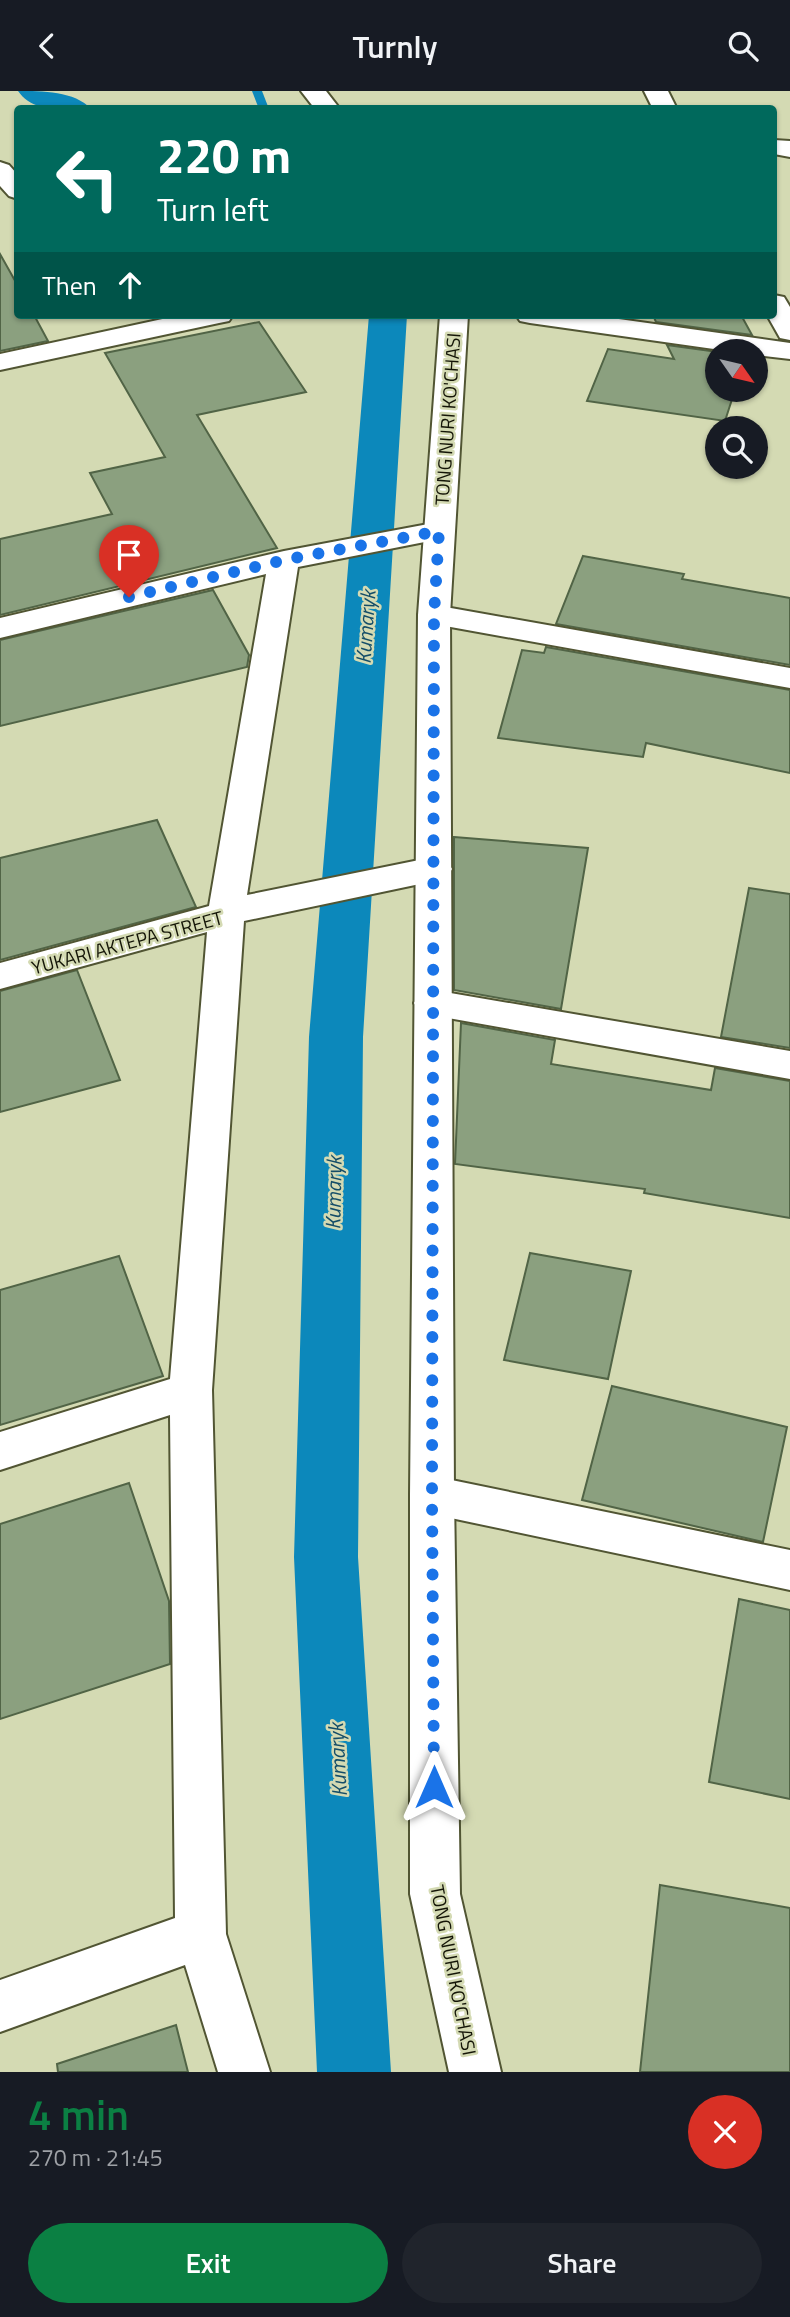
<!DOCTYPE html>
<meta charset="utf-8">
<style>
:root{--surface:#171b24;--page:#20242c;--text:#f1f3f6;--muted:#9ea1a6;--accent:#0b8043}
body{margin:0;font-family:"Titillium Web",sans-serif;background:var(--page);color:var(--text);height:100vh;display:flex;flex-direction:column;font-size:26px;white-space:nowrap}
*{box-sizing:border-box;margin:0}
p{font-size:23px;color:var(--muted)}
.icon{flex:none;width:38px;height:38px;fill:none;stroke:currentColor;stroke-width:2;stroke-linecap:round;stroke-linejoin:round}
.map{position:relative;height:1981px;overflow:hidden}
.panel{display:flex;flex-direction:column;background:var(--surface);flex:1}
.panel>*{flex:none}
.top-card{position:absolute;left:14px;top:14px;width:763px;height:214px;border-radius:7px;box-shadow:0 2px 5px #0004;background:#00695c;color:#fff;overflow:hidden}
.needle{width:46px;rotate:124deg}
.buttons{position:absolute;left:705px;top:248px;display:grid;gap:14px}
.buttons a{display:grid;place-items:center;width:63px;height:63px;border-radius:50%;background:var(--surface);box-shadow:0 2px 5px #0004;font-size:35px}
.pin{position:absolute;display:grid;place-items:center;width:60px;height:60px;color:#fff;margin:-72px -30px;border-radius:50% 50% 50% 0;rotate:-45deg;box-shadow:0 0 7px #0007}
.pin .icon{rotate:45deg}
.me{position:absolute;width:77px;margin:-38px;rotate:0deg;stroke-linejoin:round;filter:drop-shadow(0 0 5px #0008)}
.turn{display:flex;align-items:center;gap:24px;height:147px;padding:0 28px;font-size:32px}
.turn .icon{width:91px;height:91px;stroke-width:2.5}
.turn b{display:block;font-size:49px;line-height:60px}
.then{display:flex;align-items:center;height:66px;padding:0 28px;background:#0003;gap:14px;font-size:26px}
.round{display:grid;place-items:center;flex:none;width:74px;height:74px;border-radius:37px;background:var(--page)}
.summary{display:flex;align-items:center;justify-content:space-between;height:119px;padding:0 28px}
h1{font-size:42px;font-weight:600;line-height:52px;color:var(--accent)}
.button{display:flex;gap:14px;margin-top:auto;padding:14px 28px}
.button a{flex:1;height:80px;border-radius:42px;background:var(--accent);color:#fff;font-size:28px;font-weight:600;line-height:80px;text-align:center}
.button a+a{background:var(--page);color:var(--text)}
header{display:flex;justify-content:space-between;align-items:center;height:91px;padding:0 28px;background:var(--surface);font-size:32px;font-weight:600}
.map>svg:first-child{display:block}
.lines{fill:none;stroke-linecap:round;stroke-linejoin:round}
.stream{fill:#0c88bb;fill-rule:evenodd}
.canal{fill:#0c88bb;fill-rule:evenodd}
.building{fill:#8ba07f;stroke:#516446;stroke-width:2}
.street-casing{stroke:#515533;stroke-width:4}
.secondary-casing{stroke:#515533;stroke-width:4}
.street{fill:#fff;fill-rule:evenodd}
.secondary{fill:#fff;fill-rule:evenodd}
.route{stroke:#1a73e8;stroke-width:12;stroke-dasharray:0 21.6}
.labels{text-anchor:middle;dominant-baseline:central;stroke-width:5;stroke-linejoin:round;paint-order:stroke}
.street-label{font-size:19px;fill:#141507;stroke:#d4dab3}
.water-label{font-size:21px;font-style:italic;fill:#144d68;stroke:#d4dab3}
</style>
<header><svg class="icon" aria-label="back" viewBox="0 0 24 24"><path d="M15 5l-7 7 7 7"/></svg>Turnly<svg class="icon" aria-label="search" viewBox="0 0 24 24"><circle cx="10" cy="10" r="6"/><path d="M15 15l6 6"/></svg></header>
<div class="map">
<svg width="790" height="1981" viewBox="0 0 790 1981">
<rect width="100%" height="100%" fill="#d4dab3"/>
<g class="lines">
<path class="stream" d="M252,0H262L269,18H259Z"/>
<path class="canal" d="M18,0C42,0 75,0 91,18C66,18 34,23 18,0Z
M369,224H407L363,946L358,1466L391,1981H317L294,1466L309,946Z"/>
</g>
<path class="building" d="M0,163L18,195V224H34L48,250L0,260Z
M653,224H741L752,244L656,231Z
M259,231L306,301L197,324L277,457L0,524V448L112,423L90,382L165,366L105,262Z
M667,254L718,261V299H735L725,330L587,310L608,258L674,268Z
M583,465L684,483L682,488L790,507V574L556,533Z
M213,499L249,564L247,576L0,635V549Z
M546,556L790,599V682L646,652L643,666L498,647L522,559L544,562Z
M157,729L196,816L0,869V767Z
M454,746L588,757L561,918L454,899Z
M749,797L790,803V957L721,946Z
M77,879L120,989L0,1021V900Z
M461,932L555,949L551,973L711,999L715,977L790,990V1127L644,1102L645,1098L455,1073Z
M530,1162L631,1180L608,1288L504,1269Z
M119,1165L163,1285L0,1334V1199Z
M612,1295L787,1336L763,1451L582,1409Z
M129,1392L169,1510L170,1573L0,1628V1433Z
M739,1508L790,1519V1708L709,1691Z
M660,1794L790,1817V1981H640Z
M176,1934L188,1981H58L57,1973Z"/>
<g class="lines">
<g class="street-casing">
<path id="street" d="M644,0H668L677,18H653Z
M774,49L790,50V66L774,63Z
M0,71L9,74L18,84V108L9,105L0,95Z
M774,204L784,206L790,216V249L780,247L767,224H774Z
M181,224H233L229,230L219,232L0,279V263Z
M516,224H590L790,252V268L756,264V261H735L530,232L520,230Z
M439,431L450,434L454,440L450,446L298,476L247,804L434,766L447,769L452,778L447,787L434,790L244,830L212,1299L226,1843L270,1981H218L185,1874L0,1941V1889L175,1827L170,1324L0,1379V1341L170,1288L207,841L0,898V872L209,815L266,483L0,547V527L284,460Z
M434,514L790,577V597L423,531L418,524L423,517Z
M433,899L790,960V988L420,922L414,912L420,902Z
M432,1385L790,1459V1499L432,1423L416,1418L410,1404L416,1390Z"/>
</g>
<g class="secondary-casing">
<path id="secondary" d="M301,0H326L340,18H315Z
M440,224H468L450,524L454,1404L460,1803L501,1981H449L410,1803V1404L418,524Z"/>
</g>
<use href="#street" class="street"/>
<use href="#secondary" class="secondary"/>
</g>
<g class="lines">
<path class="route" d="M129,506L284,469L439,440L434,524L432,1404L434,1696"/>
</g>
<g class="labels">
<g class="street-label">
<text transform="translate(447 328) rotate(-86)">TONG NURI KO'CHASI</text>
<text transform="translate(127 851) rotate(-15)">YUKARI AKTEPA STREET</text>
<text transform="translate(454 1879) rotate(79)">TONG NURI KO'CHASI</text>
</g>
<g class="water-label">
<text transform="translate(365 536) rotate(-86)">Kumaryk</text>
<text transform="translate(333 1102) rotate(-89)">Kumaryk</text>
<text transform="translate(337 1669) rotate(-93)">Kumaryk</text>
</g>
</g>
</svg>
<div class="buttons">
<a><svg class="needle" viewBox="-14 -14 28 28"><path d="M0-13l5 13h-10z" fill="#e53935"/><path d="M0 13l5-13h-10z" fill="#9ea1a6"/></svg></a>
<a><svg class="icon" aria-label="search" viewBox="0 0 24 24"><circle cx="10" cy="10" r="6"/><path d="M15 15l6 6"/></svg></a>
</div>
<div class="pin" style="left:129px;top:506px;background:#d93025"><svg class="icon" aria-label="arrive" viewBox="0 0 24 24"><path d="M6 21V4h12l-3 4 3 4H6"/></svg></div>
<svg class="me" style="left:434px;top:1696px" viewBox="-20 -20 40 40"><path d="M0-17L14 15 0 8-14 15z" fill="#1a73e8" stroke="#fff" stroke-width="4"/></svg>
<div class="top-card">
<div class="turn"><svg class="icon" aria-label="left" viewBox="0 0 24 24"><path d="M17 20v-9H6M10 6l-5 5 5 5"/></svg><div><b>220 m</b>Turn left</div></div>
<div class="then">Then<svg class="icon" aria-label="ahead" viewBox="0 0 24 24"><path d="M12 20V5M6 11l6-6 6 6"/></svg></div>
</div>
</div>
<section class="panel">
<div class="summary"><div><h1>4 min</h1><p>270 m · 21:45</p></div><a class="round" style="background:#d93025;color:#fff"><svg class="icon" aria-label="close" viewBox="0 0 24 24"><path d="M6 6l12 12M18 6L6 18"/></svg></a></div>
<div class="button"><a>Exit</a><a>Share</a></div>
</section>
